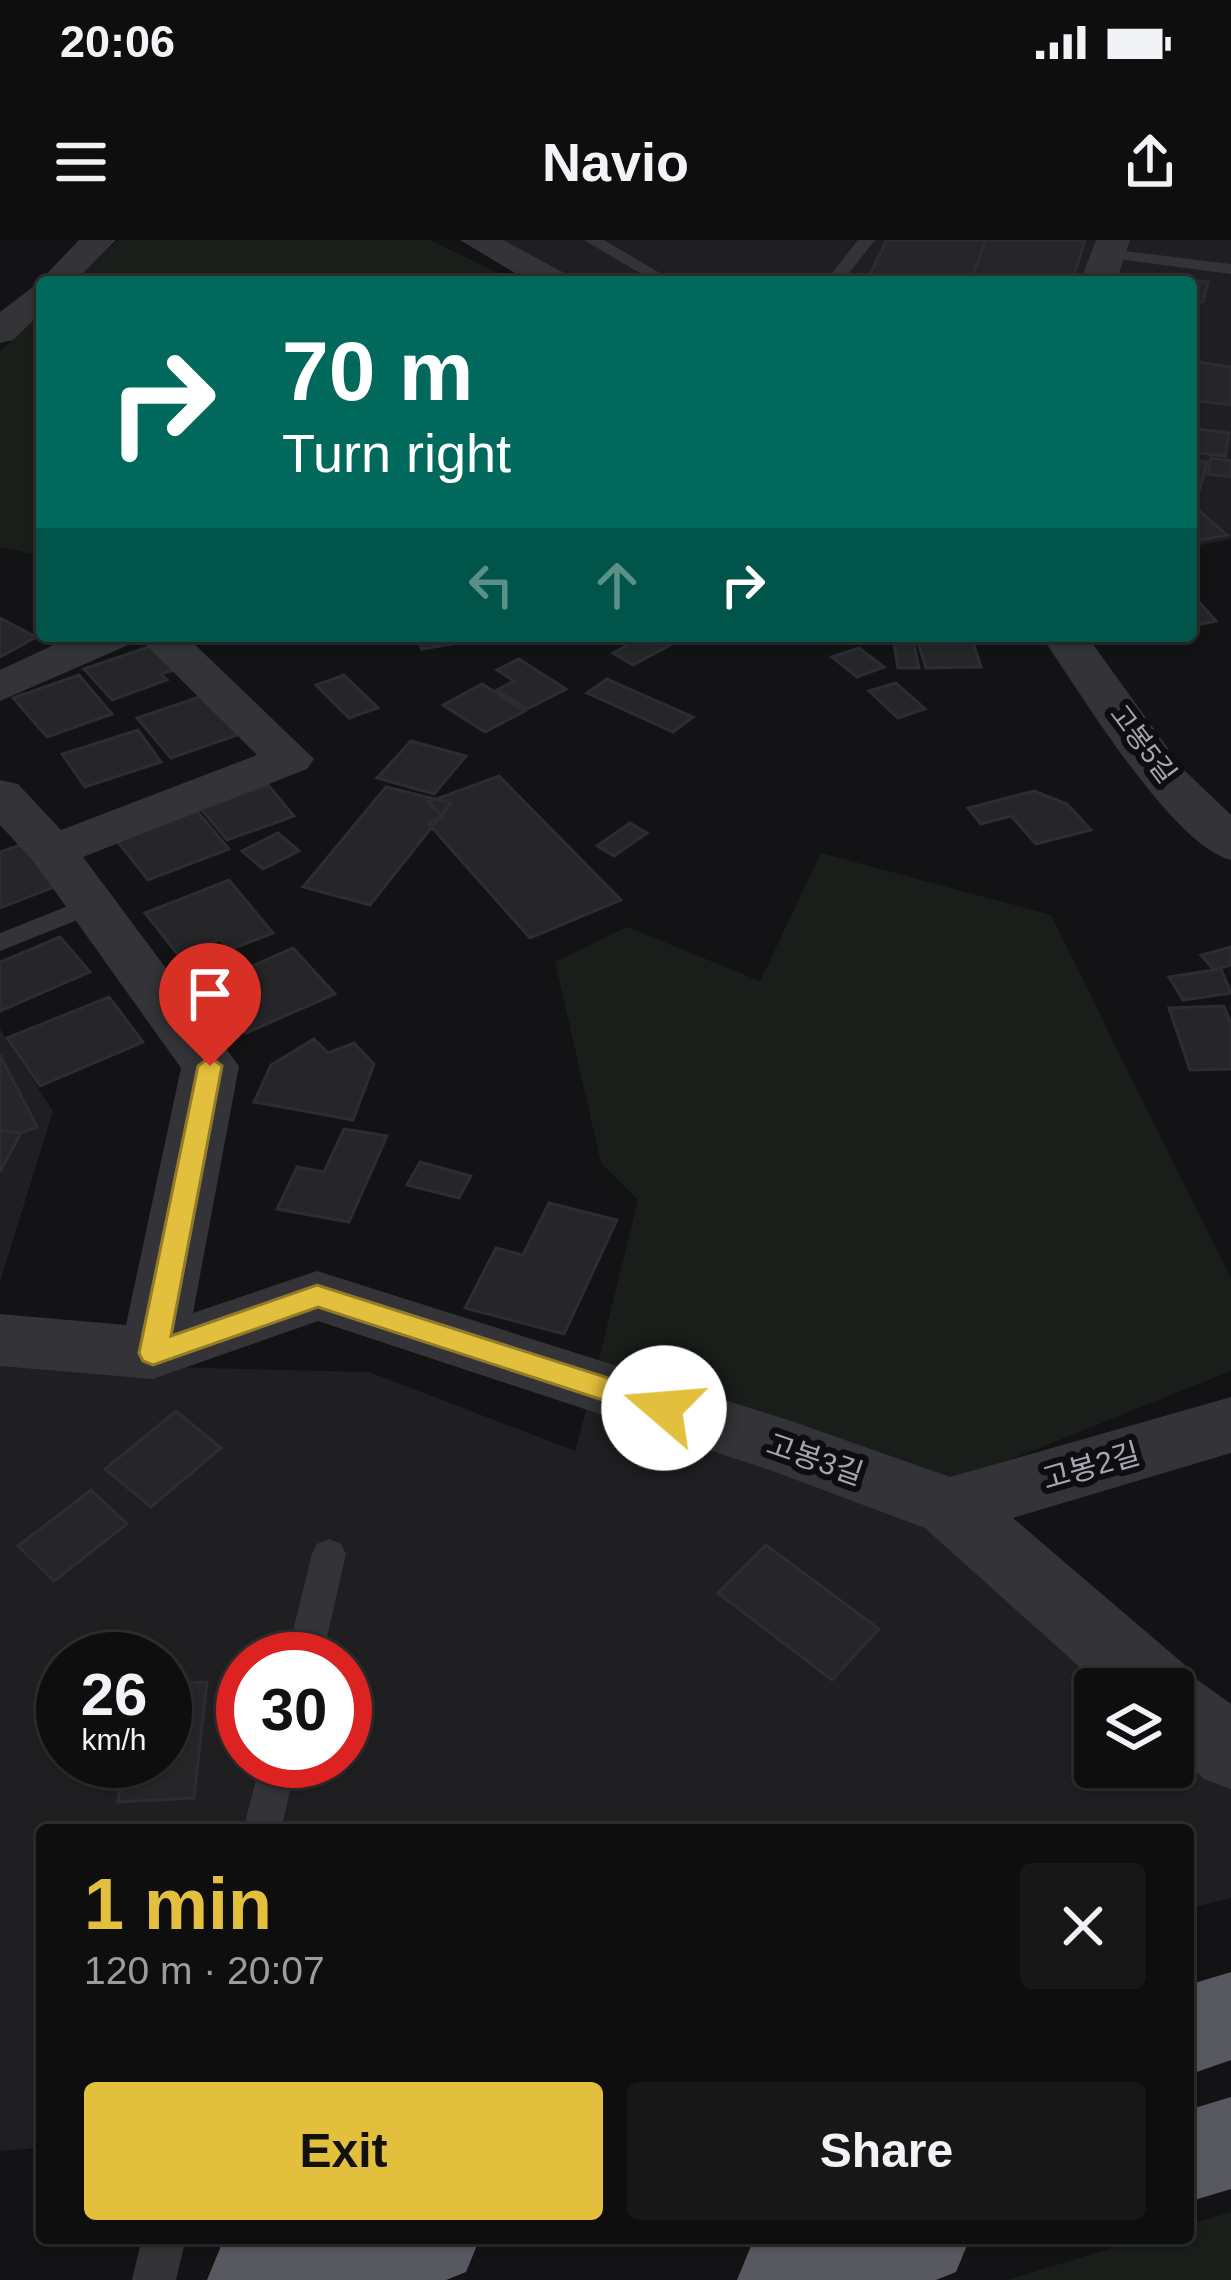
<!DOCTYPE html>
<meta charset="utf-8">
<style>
:root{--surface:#0e0e0f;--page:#171718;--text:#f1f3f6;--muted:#9b9c9e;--line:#2e2e2f;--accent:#e2bf3c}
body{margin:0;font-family:Helvetica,"Noto Sans KR",sans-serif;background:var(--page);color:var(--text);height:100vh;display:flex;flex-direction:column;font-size:45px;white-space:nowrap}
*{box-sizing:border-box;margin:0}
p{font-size:39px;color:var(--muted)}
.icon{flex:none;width:66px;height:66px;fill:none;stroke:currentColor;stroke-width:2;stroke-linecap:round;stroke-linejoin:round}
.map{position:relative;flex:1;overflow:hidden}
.drawer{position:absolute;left:36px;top:1584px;width:1158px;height:420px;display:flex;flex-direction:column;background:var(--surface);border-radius:12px;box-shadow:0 3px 9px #0004,0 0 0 3px var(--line)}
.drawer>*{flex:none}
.hud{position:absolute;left:36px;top:36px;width:1161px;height:366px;border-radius:12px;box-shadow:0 3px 9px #0004,0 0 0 3px var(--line);background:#00695c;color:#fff;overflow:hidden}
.controls{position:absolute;left:1074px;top:1428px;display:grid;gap:24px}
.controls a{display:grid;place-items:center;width:120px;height:120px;border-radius:12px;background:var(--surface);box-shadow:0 3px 9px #0004,0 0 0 3px var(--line);font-size:60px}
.speed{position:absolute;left:36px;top:1392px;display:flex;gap:24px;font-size:60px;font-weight:700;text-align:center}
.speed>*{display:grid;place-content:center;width:156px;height:156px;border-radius:50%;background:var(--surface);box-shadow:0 3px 9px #0004,0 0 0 3px var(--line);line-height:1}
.speed small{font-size:30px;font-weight:400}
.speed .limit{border:18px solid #d22;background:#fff;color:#111}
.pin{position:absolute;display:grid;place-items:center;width:102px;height:102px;color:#fff;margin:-123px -51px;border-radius:50% 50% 50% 0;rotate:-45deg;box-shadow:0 0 12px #0007}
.pin .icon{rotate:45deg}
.me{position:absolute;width:132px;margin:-66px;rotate:288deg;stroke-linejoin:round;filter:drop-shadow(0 0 9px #0008)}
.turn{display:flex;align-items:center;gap:42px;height:252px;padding:0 48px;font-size:54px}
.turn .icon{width:156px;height:156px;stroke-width:2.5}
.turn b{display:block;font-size:84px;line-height:102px}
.lanes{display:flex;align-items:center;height:114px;padding:0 48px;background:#0003;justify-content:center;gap:60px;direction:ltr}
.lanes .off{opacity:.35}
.round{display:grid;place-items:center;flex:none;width:126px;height:126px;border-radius:12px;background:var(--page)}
.head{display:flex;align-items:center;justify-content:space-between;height:204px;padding:0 48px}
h1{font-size:72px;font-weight:700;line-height:90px;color:var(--accent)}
.button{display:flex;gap:24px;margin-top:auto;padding:24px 48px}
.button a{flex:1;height:138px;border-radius:12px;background:var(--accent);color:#111;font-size:48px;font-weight:700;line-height:138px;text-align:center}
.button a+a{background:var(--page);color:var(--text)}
.status{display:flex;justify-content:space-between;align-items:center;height:84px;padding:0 60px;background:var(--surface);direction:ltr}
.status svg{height:33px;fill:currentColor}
header{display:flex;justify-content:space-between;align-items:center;height:156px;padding:0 48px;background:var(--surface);font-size:54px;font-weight:700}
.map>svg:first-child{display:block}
.built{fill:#1f1e21;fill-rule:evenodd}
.green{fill:#191e1a}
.building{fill:#262528;stroke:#2d2c30;stroke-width:3}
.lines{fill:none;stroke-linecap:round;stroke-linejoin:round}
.service{fill:#343438;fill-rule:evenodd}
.minor{fill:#343438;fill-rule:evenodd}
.trunk{fill:#585960;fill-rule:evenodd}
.route{fill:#e2bf3c;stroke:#937c27;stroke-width:3}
.labels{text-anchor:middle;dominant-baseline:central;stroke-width:12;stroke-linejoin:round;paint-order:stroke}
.far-street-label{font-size:27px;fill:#a5a8b3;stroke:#0e0d0f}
.street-label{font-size:30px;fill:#a5a8b3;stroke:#0e0d0f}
</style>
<div class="status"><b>20:06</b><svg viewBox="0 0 49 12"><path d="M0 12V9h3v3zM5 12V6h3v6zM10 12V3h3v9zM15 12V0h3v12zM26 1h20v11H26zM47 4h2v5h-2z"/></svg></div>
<header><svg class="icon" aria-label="menu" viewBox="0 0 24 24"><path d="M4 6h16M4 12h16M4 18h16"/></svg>Navio<svg class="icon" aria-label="share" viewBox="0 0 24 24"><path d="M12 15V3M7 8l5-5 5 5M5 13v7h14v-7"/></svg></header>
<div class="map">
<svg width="1231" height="2040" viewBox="0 0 1231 2040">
<rect width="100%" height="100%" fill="#131214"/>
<path class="built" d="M496,0H1231V299L1191,307V42H574Z
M0,789L53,871L0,1042Z
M0,1123L369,1132L575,1211L587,1166L940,1289L1132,1449H1095V1527H1173V1483L1231,1531V1658L1188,1669V1590H42V1908L0,1911ZM63,1419H165V1521H63ZM243,1419H345V1521H243Z"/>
<path class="green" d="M118,0H430L516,42H73Z
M42,72V316L0,307V111Z
M821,613L1051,675L1231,1039V1131L960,1240L595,1135L638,960L601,923L555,722L627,687L760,741Z
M1231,1972V2040H1007L1145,1998H1188V1985Z"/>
<path class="building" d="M887,0H986L970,42H866Z
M986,0H1085L1072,42H970Z
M1167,37L1208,42L1203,62L1191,61V42H1166Z
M1191,121L1231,127V165L1191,160Z
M1191,188L1229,193L1225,216L1191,212Z
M1211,218L1231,221V237L1208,234Z
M1191,220L1207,222L1200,249L1191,248Z
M1191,267H1195L1227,295L1191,302Z
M1199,362L1216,381L1191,386V363Z
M0,378L36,397L0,417Z
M415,396H459L462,402L422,409Z
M644,396H687L633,425L613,413Z
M916,396H971L981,427L926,428Z
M893,400H913L919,428H898Z
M154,405L177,429L161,434L167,440L112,460L84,429Z
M859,408L884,427L857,437L832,417Z
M519,419L566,449L527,469L497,450L514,441L497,430Z
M79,435L112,474L47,497L13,458Z
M344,435L378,468L349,478L316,445Z
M607,439L693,477L673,492L587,453Z
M896,443L925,469L898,478L869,451Z
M482,444L525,471L485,492L443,465Z
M208,454L243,493L171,518L137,478Z
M138,490L161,522L85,547L62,514Z
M411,501L466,516L434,554L377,538Z
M499,536L621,660L530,698L428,583L443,577L428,562Z
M268,545L294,576L227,600L201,569Z
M386,547L451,563L370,665L303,647Z
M1034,551L1067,564L1091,590L1036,604L1011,576L981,584L968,568Z
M197,571L229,609L148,640L117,601Z
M630,583L647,593L614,616L597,606Z
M278,593L299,611L263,629L242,611Z
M26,603L59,645L0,668V612Z
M229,640L273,693L229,710L220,699L179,716L145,673Z
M60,697L90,732L0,771V722Z
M1231,707V725L1214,730L1201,715Z
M293,708L335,754L246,793L206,746Z
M1221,729L1231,753L1183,760L1169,737Z
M109,757L143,802L40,846L7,798Z
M1224,766L1231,784V829L1190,830L1169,768Z
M314,799L328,813L354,803L374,824L353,880L254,862L271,825Z
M0,815L37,887L21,893L0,890Z
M344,889L387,896L349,982L277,969L297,927L324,932Z
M0,890L21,893L0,932Z
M420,922L471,936L459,958L407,945Z
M549,963L617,980L564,1094L465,1068L496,1008L523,1015Z
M176,1171L221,1208L151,1267L105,1229Z
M91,1250L127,1284L54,1341L18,1306Z
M766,1305L879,1389L832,1440L718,1353Z
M207,1442L194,1558L118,1562L124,1521H165V1444Z"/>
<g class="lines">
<path class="service" d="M584,0H604L675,42H655Z
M858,0H875L842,42H825Z
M1108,9L1231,24V34L1102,17L1100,14Z
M91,657L100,659L104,665L100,671L0,711V693Z
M329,1299L341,1304L346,1314L322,1419H286L312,1314L317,1304Z
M261,1521H297L281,1590H243Z
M142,1998H186L176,2040H132Z"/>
<path class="minor" d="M79,0H116L74,42H42V72L13,100L0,103V72L37,44Z
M460,0H503L568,35L574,42H530Z
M1096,0H1130L1116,42H1080Z
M73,396H133L126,406L0,461V430Z
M137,396H186L314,519L307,529L83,617L239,826L193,1073L317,1031L794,1182L950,1237L1231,1157V1213L1013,1278L1185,1425L1188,1433L1231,1464V1549L1204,1539L1173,1511V1449H1104L925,1288L778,1233L318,1081L153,1139L0,1126V1074L126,1085L181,828L34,622L0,585V540L18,544L61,590L257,515Z
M1041,396H1087L1182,528L1231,575V620C1171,605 1079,450 1041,396Z"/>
<path class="trunk" d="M1231,1732V1820L1188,1835V1745Z
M1231,1857V1949L1188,1962V1870Z
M240,1998H480L466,2032L446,2040H207L221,2006Z
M770,1998H970L956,2032L936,2040H737L751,2006Z"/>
</g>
<path class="route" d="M210,817L222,826L171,1096L317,1045L674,1159L679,1168L674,1176L664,1180L318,1067L153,1125L143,1121L139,1113L198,826Z"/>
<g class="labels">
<g class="far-street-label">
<text transform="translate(1143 504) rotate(53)">고봉5길</text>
</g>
<g class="street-label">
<text transform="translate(815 1219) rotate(19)">고봉3길</text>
<text transform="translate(1091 1226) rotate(-16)">고봉2길</text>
</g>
</g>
</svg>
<div class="controls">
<a><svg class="icon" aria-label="layers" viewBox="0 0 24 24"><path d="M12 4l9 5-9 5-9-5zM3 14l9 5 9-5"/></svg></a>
</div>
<div class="speed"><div>26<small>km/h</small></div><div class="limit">30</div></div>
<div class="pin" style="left:210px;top:826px;background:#d93025"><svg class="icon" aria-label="arrive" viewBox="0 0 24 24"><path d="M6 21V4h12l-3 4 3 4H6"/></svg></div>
<svg class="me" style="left:664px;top:1168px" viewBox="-20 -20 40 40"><circle r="19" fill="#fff"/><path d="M0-13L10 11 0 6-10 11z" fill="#e2bf3c"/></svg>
<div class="hud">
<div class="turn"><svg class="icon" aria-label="right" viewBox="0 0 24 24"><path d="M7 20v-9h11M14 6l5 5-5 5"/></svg><div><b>70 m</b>Turn right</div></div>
<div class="lanes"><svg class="icon off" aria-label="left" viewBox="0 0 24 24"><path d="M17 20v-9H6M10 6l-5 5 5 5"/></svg><svg class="icon off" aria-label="ahead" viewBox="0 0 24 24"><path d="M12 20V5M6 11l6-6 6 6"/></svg><svg class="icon" aria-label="right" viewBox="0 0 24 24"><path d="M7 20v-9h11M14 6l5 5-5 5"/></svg></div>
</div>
<section class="drawer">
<div class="head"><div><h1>1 min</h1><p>120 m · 20:07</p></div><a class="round"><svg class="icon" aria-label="close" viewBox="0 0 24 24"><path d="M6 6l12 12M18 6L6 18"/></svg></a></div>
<div class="button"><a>Exit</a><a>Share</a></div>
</section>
</div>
